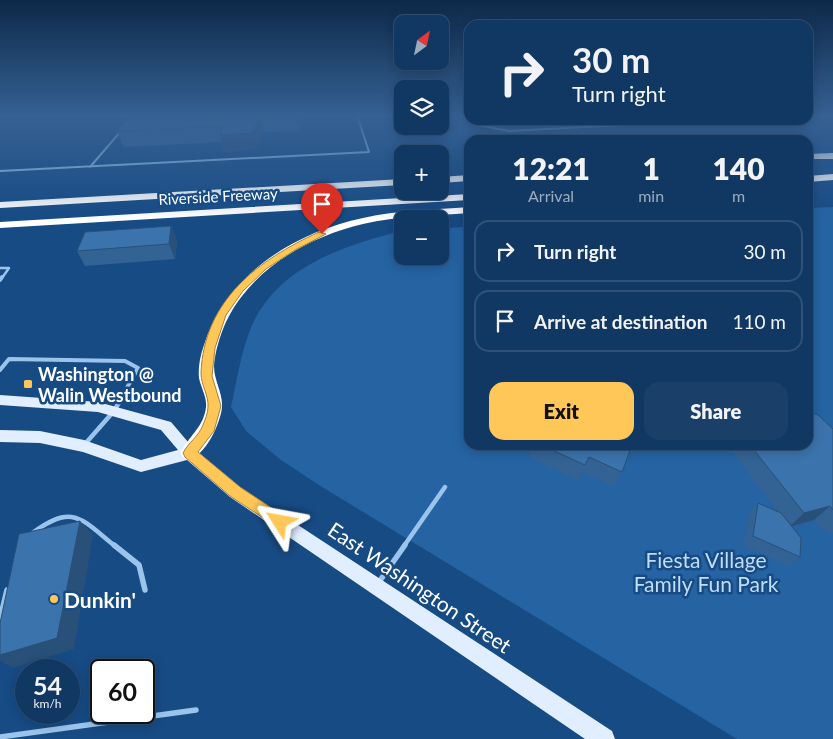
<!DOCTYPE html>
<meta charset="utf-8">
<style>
:root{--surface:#113863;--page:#1a3f69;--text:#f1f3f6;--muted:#9cacbe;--line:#305278;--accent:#ffc757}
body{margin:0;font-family:Lato,sans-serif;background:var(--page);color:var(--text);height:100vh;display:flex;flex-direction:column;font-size:19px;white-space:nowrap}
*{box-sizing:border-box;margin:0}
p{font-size:16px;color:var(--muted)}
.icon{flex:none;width:28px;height:28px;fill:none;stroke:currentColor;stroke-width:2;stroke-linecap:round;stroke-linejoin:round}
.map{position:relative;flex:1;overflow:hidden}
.drawer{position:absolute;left:464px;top:135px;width:349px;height:315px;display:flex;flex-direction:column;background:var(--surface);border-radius:15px;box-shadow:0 2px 12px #0003,0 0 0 1px var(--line)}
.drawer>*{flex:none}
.guide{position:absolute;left:464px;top:20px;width:349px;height:105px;border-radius:15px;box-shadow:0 2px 12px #0003,0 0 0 1px var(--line);background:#113863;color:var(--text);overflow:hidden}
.needle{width:32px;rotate:33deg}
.tools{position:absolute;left:394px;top:15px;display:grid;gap:10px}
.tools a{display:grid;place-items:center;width:55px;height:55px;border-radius:10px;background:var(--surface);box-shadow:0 2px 12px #0003,0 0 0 1px var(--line);font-size:25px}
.speed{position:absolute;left:15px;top:659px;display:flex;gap:10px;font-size:25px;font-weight:700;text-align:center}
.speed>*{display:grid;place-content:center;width:65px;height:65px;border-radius:50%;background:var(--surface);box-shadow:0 2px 12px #0003,0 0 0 1px var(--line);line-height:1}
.speed small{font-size:12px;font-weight:400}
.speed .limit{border:2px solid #111;border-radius:8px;background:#fff;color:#111}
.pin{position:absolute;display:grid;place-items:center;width:42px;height:42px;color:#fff;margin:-51px -21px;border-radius:50% 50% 50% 0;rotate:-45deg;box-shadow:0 0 5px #0007}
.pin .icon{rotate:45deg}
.me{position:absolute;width:55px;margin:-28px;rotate:304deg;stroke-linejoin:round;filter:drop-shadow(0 0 4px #0008)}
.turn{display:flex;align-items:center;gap:18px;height:105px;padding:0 25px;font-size:22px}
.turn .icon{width:65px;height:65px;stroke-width:2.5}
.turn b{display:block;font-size:35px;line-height:42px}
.eta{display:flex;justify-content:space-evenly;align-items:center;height:85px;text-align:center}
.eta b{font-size:30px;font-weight:800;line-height:35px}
.primary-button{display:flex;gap:10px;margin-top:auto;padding:10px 25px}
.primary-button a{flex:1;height:58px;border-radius:15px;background:var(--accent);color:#111;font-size:20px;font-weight:800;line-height:58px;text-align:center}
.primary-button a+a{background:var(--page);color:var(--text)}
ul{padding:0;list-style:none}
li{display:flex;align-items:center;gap:15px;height:62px;margin:0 10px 8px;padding:0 15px;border:2px solid var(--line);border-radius:15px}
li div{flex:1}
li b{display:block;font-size:19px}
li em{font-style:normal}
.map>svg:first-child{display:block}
.green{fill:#2563a2}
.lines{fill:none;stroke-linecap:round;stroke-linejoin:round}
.service-far4{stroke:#9bc4ed;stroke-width:2}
.service-far3{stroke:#9bc4ed;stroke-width:2.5}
.service-far2{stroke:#9bc4ed;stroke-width:4}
.service-far1{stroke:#9bc4ed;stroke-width:4.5}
.service{stroke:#9bc4ed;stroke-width:5.5}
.primary{fill:#e1eeff;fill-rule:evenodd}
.motorway{fill:#fff;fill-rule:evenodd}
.wall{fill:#336394}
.shaded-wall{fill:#295078}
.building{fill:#3b73ac;stroke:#295078}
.route{fill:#ffc757;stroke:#a68139}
.poi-dot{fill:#ffc757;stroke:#174b84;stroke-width:2}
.labels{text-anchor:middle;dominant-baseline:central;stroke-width:5;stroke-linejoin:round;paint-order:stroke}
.far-street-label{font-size:15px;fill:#fff;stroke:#174b84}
.poi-label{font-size:18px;font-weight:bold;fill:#fff;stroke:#174b84;text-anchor:start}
.near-park-label{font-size:21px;fill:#c0ddfa;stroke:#174b84}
.near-street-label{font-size:21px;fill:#fff;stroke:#174b84}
.near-poi-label{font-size:21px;font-weight:bold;fill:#fff;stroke:#174b84;text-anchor:start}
</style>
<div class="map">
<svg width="833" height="739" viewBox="0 0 833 739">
<rect width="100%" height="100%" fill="#174b84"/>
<path class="green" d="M833,207V739H737L322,487L281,460L246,431L231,407C237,380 241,351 252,325C279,266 345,245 402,231V256H440V228L469,227V445H808V208Z"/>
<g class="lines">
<path class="service-far4" d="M461,115L473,124L509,131L717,120
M90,167L121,131
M0,171L369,152L357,115"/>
<path class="service-far3" d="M0,268H9L2,278"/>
<path class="service-far2" d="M0,280L2,277
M0,370L9,359L125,361L138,368L123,395"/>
<path class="service-far1" d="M85,444L114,411L124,394
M31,534C73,503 80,518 115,546
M404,546L445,487"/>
<path class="service" d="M114,545L139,565L145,590
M379,582L405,545
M0,619L7,590
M0,737L196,710"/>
<path class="primary" d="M0,395L98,402L171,422L194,449L240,487L612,731L615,739H585L230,497L187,460L141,472L83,452L40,443L0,442V430L40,431L84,440L141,460L178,450L161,430L98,412L0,405Z"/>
<path class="motorway" d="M833,153V159H808V154Z
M833,174V180L808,182V176Z
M469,175V181L440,183V177Z
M402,179V185L0,208V202Z
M469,194V200L0,228V222Z
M469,207V213C434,216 398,216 363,224C308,237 251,269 226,322C220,335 215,352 214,366C214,381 223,393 222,407C221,423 202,465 183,458L180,453C188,437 204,427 206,407C207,397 201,388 199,378C198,368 200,357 203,348C225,276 292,233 363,218C398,210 434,210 469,207Z"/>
</g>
<path class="wall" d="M130,115H301L300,131L263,132L256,149L224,152L222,142L124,147L117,131Z
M171,226L177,241L175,259L85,266L77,251Z
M833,429V534L822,529L814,520L792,526L800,557L788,566L743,545L749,513L758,503L777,511L731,450L732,445H808Z
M526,445H632L622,472L614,487L583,472L579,481L529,457L532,447Z"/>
<path class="shaded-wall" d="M297,115H301L300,131Z
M260,116L263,132L256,149L224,152L220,135Z
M171,226L177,241L175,259L169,244Z
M830,506L814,520L789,527L804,513Z
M80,521L93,535L74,649L13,668L0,661V655Z"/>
<path class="building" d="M130,115H297L260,116L252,133L220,135L224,126L117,131Z
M171,226L169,244L77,251L85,232Z
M808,411L818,415L833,429V510L830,506L804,513L750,445H808Z
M541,445H632L622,472L589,457L585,465Z
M758,503L781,513L801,538L800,557L753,536Z
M80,521L57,638L0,655V623L19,534Z"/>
<linearGradient id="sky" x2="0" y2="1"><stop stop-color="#0d2949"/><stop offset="0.53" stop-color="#366194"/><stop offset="1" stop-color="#366194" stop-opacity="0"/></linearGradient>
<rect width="833" height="219" fill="url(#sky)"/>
<path class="route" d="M319,232L326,234L295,250L266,269L243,291L226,315L215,348L212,376L221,406L214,431L198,452L240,487L285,517L288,522L285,527L280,529L230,496L185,457L183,453C188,443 199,436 203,425C205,420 208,413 208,407C209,396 201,385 201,373C204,300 258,260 319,232Z"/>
<g class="poi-dot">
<rect x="23" y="379" width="10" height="10" rx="2.5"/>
<circle cx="54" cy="599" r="5"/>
</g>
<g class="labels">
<g class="far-street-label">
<text transform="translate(218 196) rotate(-3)">Riverside Freeway</text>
</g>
<g class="poi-label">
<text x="38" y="374">Washington @<tspan x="38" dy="21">Walin Westbound</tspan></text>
</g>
<g class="near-park-label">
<text x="706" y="559">Fiesta Village<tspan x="706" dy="24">Family Fun Park</tspan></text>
</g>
<g class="near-street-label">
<text transform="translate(420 587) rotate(34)">East Washington Street</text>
</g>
<g class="near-poi-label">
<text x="64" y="599">Dunkin'</text>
</g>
</g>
</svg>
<div class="tools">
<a><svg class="needle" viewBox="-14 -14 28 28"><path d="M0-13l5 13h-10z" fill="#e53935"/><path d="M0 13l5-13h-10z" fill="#9cacbe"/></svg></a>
<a><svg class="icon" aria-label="layers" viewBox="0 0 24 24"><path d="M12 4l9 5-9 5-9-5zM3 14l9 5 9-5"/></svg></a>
<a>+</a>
<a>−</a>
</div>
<div class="speed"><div>54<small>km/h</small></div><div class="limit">60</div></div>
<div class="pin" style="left:322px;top:234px;background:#d93025"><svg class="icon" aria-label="arrive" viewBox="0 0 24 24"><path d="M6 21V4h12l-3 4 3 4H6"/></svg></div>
<svg class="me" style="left:280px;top:522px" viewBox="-20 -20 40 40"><path d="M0-17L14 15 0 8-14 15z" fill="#ffc757" stroke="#fff" stroke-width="4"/></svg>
<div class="guide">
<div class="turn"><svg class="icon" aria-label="right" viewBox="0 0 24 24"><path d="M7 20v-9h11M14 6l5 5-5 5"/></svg><div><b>30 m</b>Turn right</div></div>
</div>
<section class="drawer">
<div class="eta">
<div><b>12:21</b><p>Arrival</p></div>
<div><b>1</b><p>min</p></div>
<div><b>140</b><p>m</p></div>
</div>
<ul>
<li><svg class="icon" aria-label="right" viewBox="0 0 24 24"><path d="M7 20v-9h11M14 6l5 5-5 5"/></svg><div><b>Turn right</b></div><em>30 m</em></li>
<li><svg class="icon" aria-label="arrive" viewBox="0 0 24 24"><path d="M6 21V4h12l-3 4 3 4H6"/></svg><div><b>Arrive at destination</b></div><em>110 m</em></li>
</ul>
<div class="primary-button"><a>Exit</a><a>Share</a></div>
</section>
</div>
